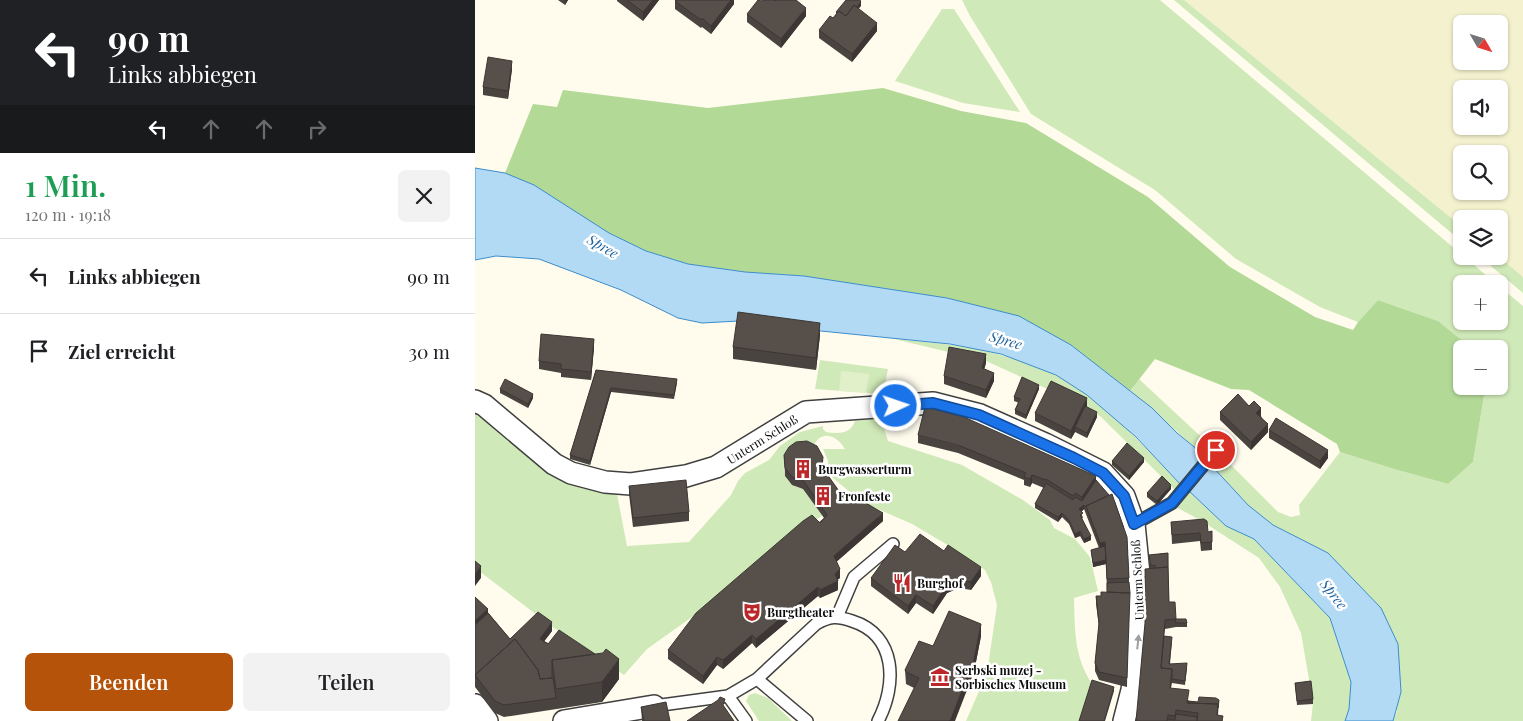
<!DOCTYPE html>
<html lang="de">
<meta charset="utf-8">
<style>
:root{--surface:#fff;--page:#f2f2f2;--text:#202124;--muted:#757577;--line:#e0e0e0;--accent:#b45309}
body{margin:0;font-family:"Playfair Display",serif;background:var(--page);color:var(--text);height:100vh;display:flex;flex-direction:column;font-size:19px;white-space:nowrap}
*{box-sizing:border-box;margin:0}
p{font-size:16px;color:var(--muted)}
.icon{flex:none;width:28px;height:28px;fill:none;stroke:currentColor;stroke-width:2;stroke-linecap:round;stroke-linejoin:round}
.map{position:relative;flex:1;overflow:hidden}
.sheet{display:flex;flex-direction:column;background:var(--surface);width:475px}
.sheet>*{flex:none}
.guide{background:#202124;color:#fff;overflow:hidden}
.needle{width:32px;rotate:129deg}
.tools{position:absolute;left:978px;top:15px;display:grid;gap:10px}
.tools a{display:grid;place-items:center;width:55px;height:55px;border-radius:8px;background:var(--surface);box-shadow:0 1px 4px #0004;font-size:25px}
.pin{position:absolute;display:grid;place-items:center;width:42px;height:42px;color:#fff;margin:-21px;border:2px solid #fff;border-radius:50%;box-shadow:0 1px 5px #0007}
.me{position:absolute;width:55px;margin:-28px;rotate:87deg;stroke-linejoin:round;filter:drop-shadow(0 0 4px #0008)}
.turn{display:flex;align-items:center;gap:18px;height:105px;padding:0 25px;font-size:22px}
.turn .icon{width:65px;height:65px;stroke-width:2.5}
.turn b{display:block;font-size:35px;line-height:42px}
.lanes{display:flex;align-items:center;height:48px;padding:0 25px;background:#0003;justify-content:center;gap:25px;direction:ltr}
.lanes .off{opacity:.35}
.round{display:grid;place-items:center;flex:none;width:52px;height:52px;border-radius:8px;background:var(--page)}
.summary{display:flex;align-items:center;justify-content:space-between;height:85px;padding:0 25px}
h1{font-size:30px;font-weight:600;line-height:38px;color:#1e9e55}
.button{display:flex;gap:10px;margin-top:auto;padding:10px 25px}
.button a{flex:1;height:58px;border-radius:8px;background:var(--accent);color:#fff;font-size:20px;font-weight:600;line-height:58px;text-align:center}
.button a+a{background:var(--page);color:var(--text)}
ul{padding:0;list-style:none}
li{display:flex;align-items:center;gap:15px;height:75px;padding:0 25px;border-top:1px solid var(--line)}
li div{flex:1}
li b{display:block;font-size:19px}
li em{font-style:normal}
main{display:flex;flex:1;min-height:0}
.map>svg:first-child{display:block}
.farmland{fill:#f4f2ce;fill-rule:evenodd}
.green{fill:#d0e9b8}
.forest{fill:#b3d997}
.pitch{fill:#e1f0c9}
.water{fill:#b3daf5;stroke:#3b8dcb}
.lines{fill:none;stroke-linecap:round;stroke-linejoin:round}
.lane-casing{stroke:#404040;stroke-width:14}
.street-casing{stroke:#404040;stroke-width:24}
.lane{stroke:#fff;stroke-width:11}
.street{stroke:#fff;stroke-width:21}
.wall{fill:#4a4440}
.shaded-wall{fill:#3c3734}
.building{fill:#564f4a;stroke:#3c3734}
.oneway{fill:#9e9e9e}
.route-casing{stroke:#114b97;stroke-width:12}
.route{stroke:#1a73e8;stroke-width:9}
.labels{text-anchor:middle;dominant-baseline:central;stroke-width:5;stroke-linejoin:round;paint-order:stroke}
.street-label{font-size:12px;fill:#0d0d0d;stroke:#fff}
.poi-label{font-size:12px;font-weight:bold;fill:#0d0d0d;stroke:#fff;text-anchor:start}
.water-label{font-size:14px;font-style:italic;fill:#185f9d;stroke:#fff}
</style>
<main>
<section class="sheet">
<div class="guide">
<div class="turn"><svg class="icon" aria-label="left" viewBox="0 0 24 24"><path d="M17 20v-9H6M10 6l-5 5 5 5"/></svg><div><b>90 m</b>Links abbiegen</div></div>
<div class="lanes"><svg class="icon" aria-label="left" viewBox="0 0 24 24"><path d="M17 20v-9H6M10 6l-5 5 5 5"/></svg><svg class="icon off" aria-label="ahead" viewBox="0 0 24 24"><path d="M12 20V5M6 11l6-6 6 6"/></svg><svg class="icon off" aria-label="ahead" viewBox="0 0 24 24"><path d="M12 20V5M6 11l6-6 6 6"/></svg><svg class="icon off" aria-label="right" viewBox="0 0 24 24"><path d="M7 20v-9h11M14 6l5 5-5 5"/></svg></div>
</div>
<div class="summary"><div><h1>1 Min.</h1><p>120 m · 19:18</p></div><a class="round"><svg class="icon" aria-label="close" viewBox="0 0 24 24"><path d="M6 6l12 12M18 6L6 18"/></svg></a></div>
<ul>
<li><svg class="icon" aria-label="left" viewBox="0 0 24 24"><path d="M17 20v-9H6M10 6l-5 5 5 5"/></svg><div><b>Links abbiegen</b></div><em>90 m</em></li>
<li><svg class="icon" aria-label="arrive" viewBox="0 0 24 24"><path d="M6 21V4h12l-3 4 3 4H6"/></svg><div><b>Ziel erreicht</b></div><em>30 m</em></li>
</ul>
<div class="button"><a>Beenden</a><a>Teilen</a></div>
</section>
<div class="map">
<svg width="1048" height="721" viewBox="0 0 1048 721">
<rect width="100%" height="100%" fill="#fffcee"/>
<path class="farmland" d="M709,0H1048V277L1023,256L1024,219H986V226ZM986,24H1024V61H986ZM986,89H1024V126H986ZM986,154H1024V191H986Z"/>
<path class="green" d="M487,0H685L986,254V256H989L1021,284H986V321H1024V286L1048,306V721H918L922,711L853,553L798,525L773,505L736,465L745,454L803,512L816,517L825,515L824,505L865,452L919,469L973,484L998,462L1009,396L1028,384L1024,378V349H998L963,321L903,300L883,322L845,307L761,259L680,190L556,114L495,16Z
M699,0H709L986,226V241Z
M467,9H479L545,112L488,103L420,81Z
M1004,256H1023L1048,277V293Z
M419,339C467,343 508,347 553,364C563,368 573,371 582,376C630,402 668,445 705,484L700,490L626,417L612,407L511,361Z
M345,360L413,369L408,394L340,389Z
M664,379L736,446L729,455C704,435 681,411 655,391Z
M0,414L93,481L142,494L152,546L214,542L256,495L263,481L270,473L294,460L305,446L325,432L348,426V429L351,432C363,434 376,434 380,421L406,418L413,441L487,465L548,500L575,520L579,528L600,539L615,557L623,591L599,598C600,631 599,656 617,684L606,721H491L512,673L522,605L516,582L510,570L471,544L437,524L387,502L358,478L353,470V461L348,449H370C360,432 342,430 337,451L309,463C307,477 315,486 328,489L347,516L326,528L217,617L172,649L149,675L79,628L0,568Z
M714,491L751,526L779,539L855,618L876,682L874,709L870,721H836L838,703L826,633L805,587L784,558L725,520L701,507Z
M280,693L293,698L317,721H284L271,701L274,695Z"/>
<path class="forest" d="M408,88L486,111L551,123L673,197L755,267L840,317L878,330L883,322L903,300L963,321L998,349H986V386H1024V378L1029,384L1009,396L998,462L973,484L919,469L865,452L862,444L774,390L756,389L680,359L655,391L596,345L472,298L329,276L270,272L213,264L171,251L134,233L30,173L58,104L82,107L88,90L233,108Z"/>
<path class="pitch" d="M366,371L394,374L391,393L364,391Z"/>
<path class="water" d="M0,168L30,173L59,185L134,233L171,251L213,264L270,272L329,276L472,298L544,316L596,345L677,408L702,433L729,455L705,484L661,437L612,395L581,375L526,354L475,344L346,331L264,321L227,323L203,318L146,290L64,259L21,256L0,260Z
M736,465L773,505L798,525L853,553L906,608L923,644L926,692L918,721H870L874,709L876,682L855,618L779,539L751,526L714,491Z"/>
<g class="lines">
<g class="lane-casing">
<path id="lane" d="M659,524L697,503L741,450
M362,617L379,577L418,544
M282,679L332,721
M253,696L271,721
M179,706L253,696L282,679L341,624C355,616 362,616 377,621C422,635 422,685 403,721"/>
</g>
<g class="street-casing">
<path id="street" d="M0,401L9,405L79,464L96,473L130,482L156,484L211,476L241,467L331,412L458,403L505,415L570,444L628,473L649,496L659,524L664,574V636L657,690L649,721
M0,705L12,721
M89,721L179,706"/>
</g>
<use href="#lane" class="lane"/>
<use href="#street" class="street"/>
</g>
<path class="wall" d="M83,0H93L90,5Z
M142,0H184L168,21L142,1Z
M259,0V4L236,34L227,27L226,28L200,9V1Z
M287,1L331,16L306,48L272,22V14Z
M386,6L383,8L402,31L377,62L344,38V30L358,18L361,14V12Z
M37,69L33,99L8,95V87Z
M345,335L341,370L258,359V347Z
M119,347L116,380L86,377V373L64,369V361Z
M511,363L509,369L519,381L511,398L469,384V376Z
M121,370L202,383L199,399L136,392L115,465L95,459V455Z
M25,389L58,398L53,408L25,393Z
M564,389L551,419L540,414V410L544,403L539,401V397Z
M612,407L622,417L612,438L600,432L596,439L560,421V413Z
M745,412L786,416L793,432L776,450L745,420Z
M794,430L853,458L845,469L794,438Z
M443,435L621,480L652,537L654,582L652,687L624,680L620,671V663L624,627L621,604V596H626L632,592L631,564L618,567L616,550L624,548L609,509L606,512L608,518H607L616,540L609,543L605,536L600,538L594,524L587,517L583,522L560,508V504L569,488L557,483L555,487L549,485V480L483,453L443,443Z
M309,455L347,468L371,501L408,521L361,562L365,578L363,579V590L345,598L343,596L281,648L277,643L248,669L242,665L228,684L193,659V650L349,518L328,489L317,485L310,476Z
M637,461L669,462L654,480L637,465Z
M154,486L214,512V521L158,527L154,494Z
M696,489L682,505L672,497V493Z
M696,522L733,532L737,542V550L726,551L725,541L697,544Z
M469,551L506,576L496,590L484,588L472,593L458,614L441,603L433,614L396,586V578L430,552Z
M693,553L694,602L701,619L712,623V627H701L690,629L689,636L697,641L695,664L712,667L710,685L697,683L696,688L714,701L723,702L744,700L743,715L748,721L662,719L675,569L674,555Z
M0,597L35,639L77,631L69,641L144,679L127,702L29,717L20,713L0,687Z
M506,636L499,672L439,688L431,684L430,670L458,646Z
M820,683L838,699V704L822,705Z
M166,707L195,721H167Z"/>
<path class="shaded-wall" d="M90,0H93L90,5Z
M178,0H184L168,21V12Z
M256,0H259V4L236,34V26Z
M386,1V6L371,24V20Z
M331,8V16L306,48V39Z
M402,23V31L377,62V54Z
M37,61V69L33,99V91Z
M345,323V335L341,370V358Z
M119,339V347L116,380V372Z
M511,354V363L507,377V368Z
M519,373V381L511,398V390Z
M564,385V389L551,419V415Z
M136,388V392L115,465V461Z
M58,394V398L53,408V404Z
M612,398V407L601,428L600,427V432L596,439V431Z
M786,408V416L781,421V413Z
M622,412V417L612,438V433Z
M793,424V432L776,450V442Z
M853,450V458L845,469V461Z
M669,458V462L654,480V476Z
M557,475V483L555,487V479Z
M621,476V484L607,505V497Z
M696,485V489L682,505V501Z
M609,505V509L604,514V509Z
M408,513V521L359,564V556Z
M587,513V517L583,522V517Z
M605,531V536L600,538V534Z
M616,536V540L609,543V539Z
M630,542V551L625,552V543Z
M631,560V564L618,567V563Z
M6,566V578L0,586V574Z
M506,567V576L496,590V582Z
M365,569V578L360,582V574Z
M484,580V588L472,593L458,614V606L472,585Z
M363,581V590L345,598V590Z
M343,587V596L281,648V639Z
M441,595V603L433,614V606Z
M13,609V621L0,633V621Z
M77,622V631L65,647V639Z
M506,624V636L499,672L480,721H474Z
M277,635V643L248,669V660Z
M242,657V665L228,684V676Z
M144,659V679L127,702V682Z
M639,687V691L630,721H629Z"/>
<path class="building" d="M152,0H178L168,12Z
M201,0H256L236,26L227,18L226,20L200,1Z
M283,0L287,1L288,0H299L300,1L301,0H321L331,8L306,39L272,14Z
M371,0H384L386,1L381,7L379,5L371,16L364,11L362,13L361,12Z
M379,5L402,23L377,54L344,30L355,16L358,18L364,11L371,16Z
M13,57L37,61L33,91L8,87Z
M263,312L345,323L341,358L258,347Z
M66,334L119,339L116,372L86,369V364L64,361Z
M474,347L511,354L507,368L519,373L511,390L469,376Z
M121,370L202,379L199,395L136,388L115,461L95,455Z
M547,377L564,385L551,415L540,410L545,399L539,397Z
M30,379L58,394L53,404L25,389Z
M576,381L612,398L596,431L560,413Z
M763,394L774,406L779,401L786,408L781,413L793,424L776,442L745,412Z
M610,406L622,412L612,433L600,427Z
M450,407L489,417L621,476L607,497L600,493L598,496L571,479V480L557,475L555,479L549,477L551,473L483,445L443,435Z
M801,418L853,450L845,461L794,430Z
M332,441L342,446L348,457L347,467L371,501L384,499L408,513L359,556L365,569L360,574L363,581L345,590L343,587L281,639L277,635L248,660L242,657L228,676L193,650L221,613L328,521L337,515L345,523L352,515L328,480L317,477L310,468L309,455L314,447L321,442Z
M652,443L669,458L654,476L637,461Z
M687,476L696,485L682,501L672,493Z
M211,480L214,512L158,518L154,486Z
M621,480L634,495L611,506V507L609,505L604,509L608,513L605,515L616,536L609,539L605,531L600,534L594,520L587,513L583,517L560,504L571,483L598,500L600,497L607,501Z
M637,494L652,537L654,578L632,579L630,542L625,543L611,506Z
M729,519L732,521L733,532L737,531V542L726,543L725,533L697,535L696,522Z
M445,534L469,551L473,545L506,567L496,582L484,580L472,585L458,606L441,595L433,606L396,578L420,545L430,552Z
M630,546L631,560L618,563L616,550Z
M693,553V567L680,568V565L676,566L674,555Z
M0,561L6,566L0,574Z
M693,567L694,602H700L701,619L690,620L686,668L697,669L695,688L714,690L712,703L743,704L742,715L748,716L747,721H722L723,713L701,710L700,716L693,715L692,721H661L670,623V569Z
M654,582L655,593L632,592V583Z
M626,592L655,593L652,678L624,672L620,663L624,623L621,596H626Z
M0,597L13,609L0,621Z
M474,611L506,624L499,660L476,719L474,721H423L444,678L431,672L430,670L444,641L458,646Z
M63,612L77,622L65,639L73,644L84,630L120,654L77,660V678L65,679L63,670L40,639L0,675V678V625L13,613L35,639Z
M700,619H711L712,623H701Z
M689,636L697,637L694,664L712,663L710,681L697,679V669L686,668Z
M40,639L63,670L65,679L78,678L81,698L29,705L20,701L0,675Z
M131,649L144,659L127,682L81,689L77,660L128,653Z
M617,680L639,687L629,721H604Z
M836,681L838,699L822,701L820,683Z
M245,697L250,699L248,705L259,721H212L243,700Z
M724,697L741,698L744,700L743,708V704L713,703V701L723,702Z
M191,702L195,721H169L166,707Z
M701,714L722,717V721H692L693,719L700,720Z"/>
<defs><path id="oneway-solid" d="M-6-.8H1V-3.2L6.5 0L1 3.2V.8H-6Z" transform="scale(1.25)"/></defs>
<use class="oneway" href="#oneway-solid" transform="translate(663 642) rotate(-84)"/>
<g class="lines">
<g class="route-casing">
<path id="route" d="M421,406L458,403L504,415L599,458L628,473L649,496L659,524L697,503L741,450"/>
</g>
<use href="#route" class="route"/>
</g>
<defs>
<g id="building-bare" transform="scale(1.5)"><path d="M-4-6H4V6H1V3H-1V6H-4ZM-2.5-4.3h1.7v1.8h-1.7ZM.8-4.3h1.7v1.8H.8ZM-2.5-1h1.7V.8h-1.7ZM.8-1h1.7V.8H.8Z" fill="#bc2729" stroke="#fff" stroke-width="2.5" paint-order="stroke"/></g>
<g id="restaurant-bare" transform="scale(1.5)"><path d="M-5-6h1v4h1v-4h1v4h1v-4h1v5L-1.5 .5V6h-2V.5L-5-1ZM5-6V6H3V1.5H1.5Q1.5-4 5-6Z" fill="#bc2729" stroke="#fff" stroke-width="2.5" paint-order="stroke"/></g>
<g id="theatre-bare" transform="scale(1.5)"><path d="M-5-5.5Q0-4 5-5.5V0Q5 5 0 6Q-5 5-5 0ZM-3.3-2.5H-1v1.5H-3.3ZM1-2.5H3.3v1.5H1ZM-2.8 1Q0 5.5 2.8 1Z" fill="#bc2729" stroke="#fff" stroke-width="2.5" paint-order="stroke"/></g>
<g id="museum-bare" transform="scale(1.5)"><path d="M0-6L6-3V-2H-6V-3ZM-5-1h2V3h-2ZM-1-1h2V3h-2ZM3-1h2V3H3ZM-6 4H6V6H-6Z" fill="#bc2729" stroke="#fff" stroke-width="2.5" paint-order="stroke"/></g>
</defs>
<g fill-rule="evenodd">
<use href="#building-bare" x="328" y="469"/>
<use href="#building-bare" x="348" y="496"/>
<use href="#restaurant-bare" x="427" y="583"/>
<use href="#theatre-bare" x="277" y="612"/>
<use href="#museum-bare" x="465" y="677"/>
</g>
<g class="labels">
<g class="street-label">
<text transform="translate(287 439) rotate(-32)">Unterm Schloß</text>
<text transform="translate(662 580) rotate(-93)">Unterm Schloß</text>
</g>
<g class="poi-label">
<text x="343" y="469">Burgwasserturm</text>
<text x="363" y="496">Fronfeste</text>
<text x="442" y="583">Burghof</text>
<text x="292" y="612">Burgtheater</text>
<text x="480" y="670">Serbski muzej -<tspan x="480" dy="14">Sorbisches Museum</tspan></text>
</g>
<g class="water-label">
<text transform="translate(128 246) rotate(30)">Spree</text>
<text transform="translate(531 340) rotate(16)">Spree</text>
<text transform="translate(859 594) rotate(52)">Spree</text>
</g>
</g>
</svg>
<div class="tools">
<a><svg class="needle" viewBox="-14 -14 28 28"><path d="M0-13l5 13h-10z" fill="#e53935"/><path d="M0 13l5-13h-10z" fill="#757577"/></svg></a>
<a><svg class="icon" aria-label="sound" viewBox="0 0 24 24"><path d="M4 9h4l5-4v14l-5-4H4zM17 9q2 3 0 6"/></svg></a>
<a><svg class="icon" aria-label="search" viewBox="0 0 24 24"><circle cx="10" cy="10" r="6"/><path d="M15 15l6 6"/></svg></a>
<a><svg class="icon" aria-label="layers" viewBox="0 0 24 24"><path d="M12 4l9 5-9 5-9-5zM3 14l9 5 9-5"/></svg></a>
<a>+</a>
<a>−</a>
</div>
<div class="pin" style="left:741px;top:450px;background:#d93025"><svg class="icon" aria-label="arrive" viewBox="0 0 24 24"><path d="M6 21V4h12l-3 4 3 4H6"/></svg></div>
<svg class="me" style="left:421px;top:406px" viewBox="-20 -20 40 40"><circle r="17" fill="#1a73e8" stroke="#fff" stroke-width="3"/><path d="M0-11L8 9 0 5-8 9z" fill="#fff"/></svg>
</div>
</main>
